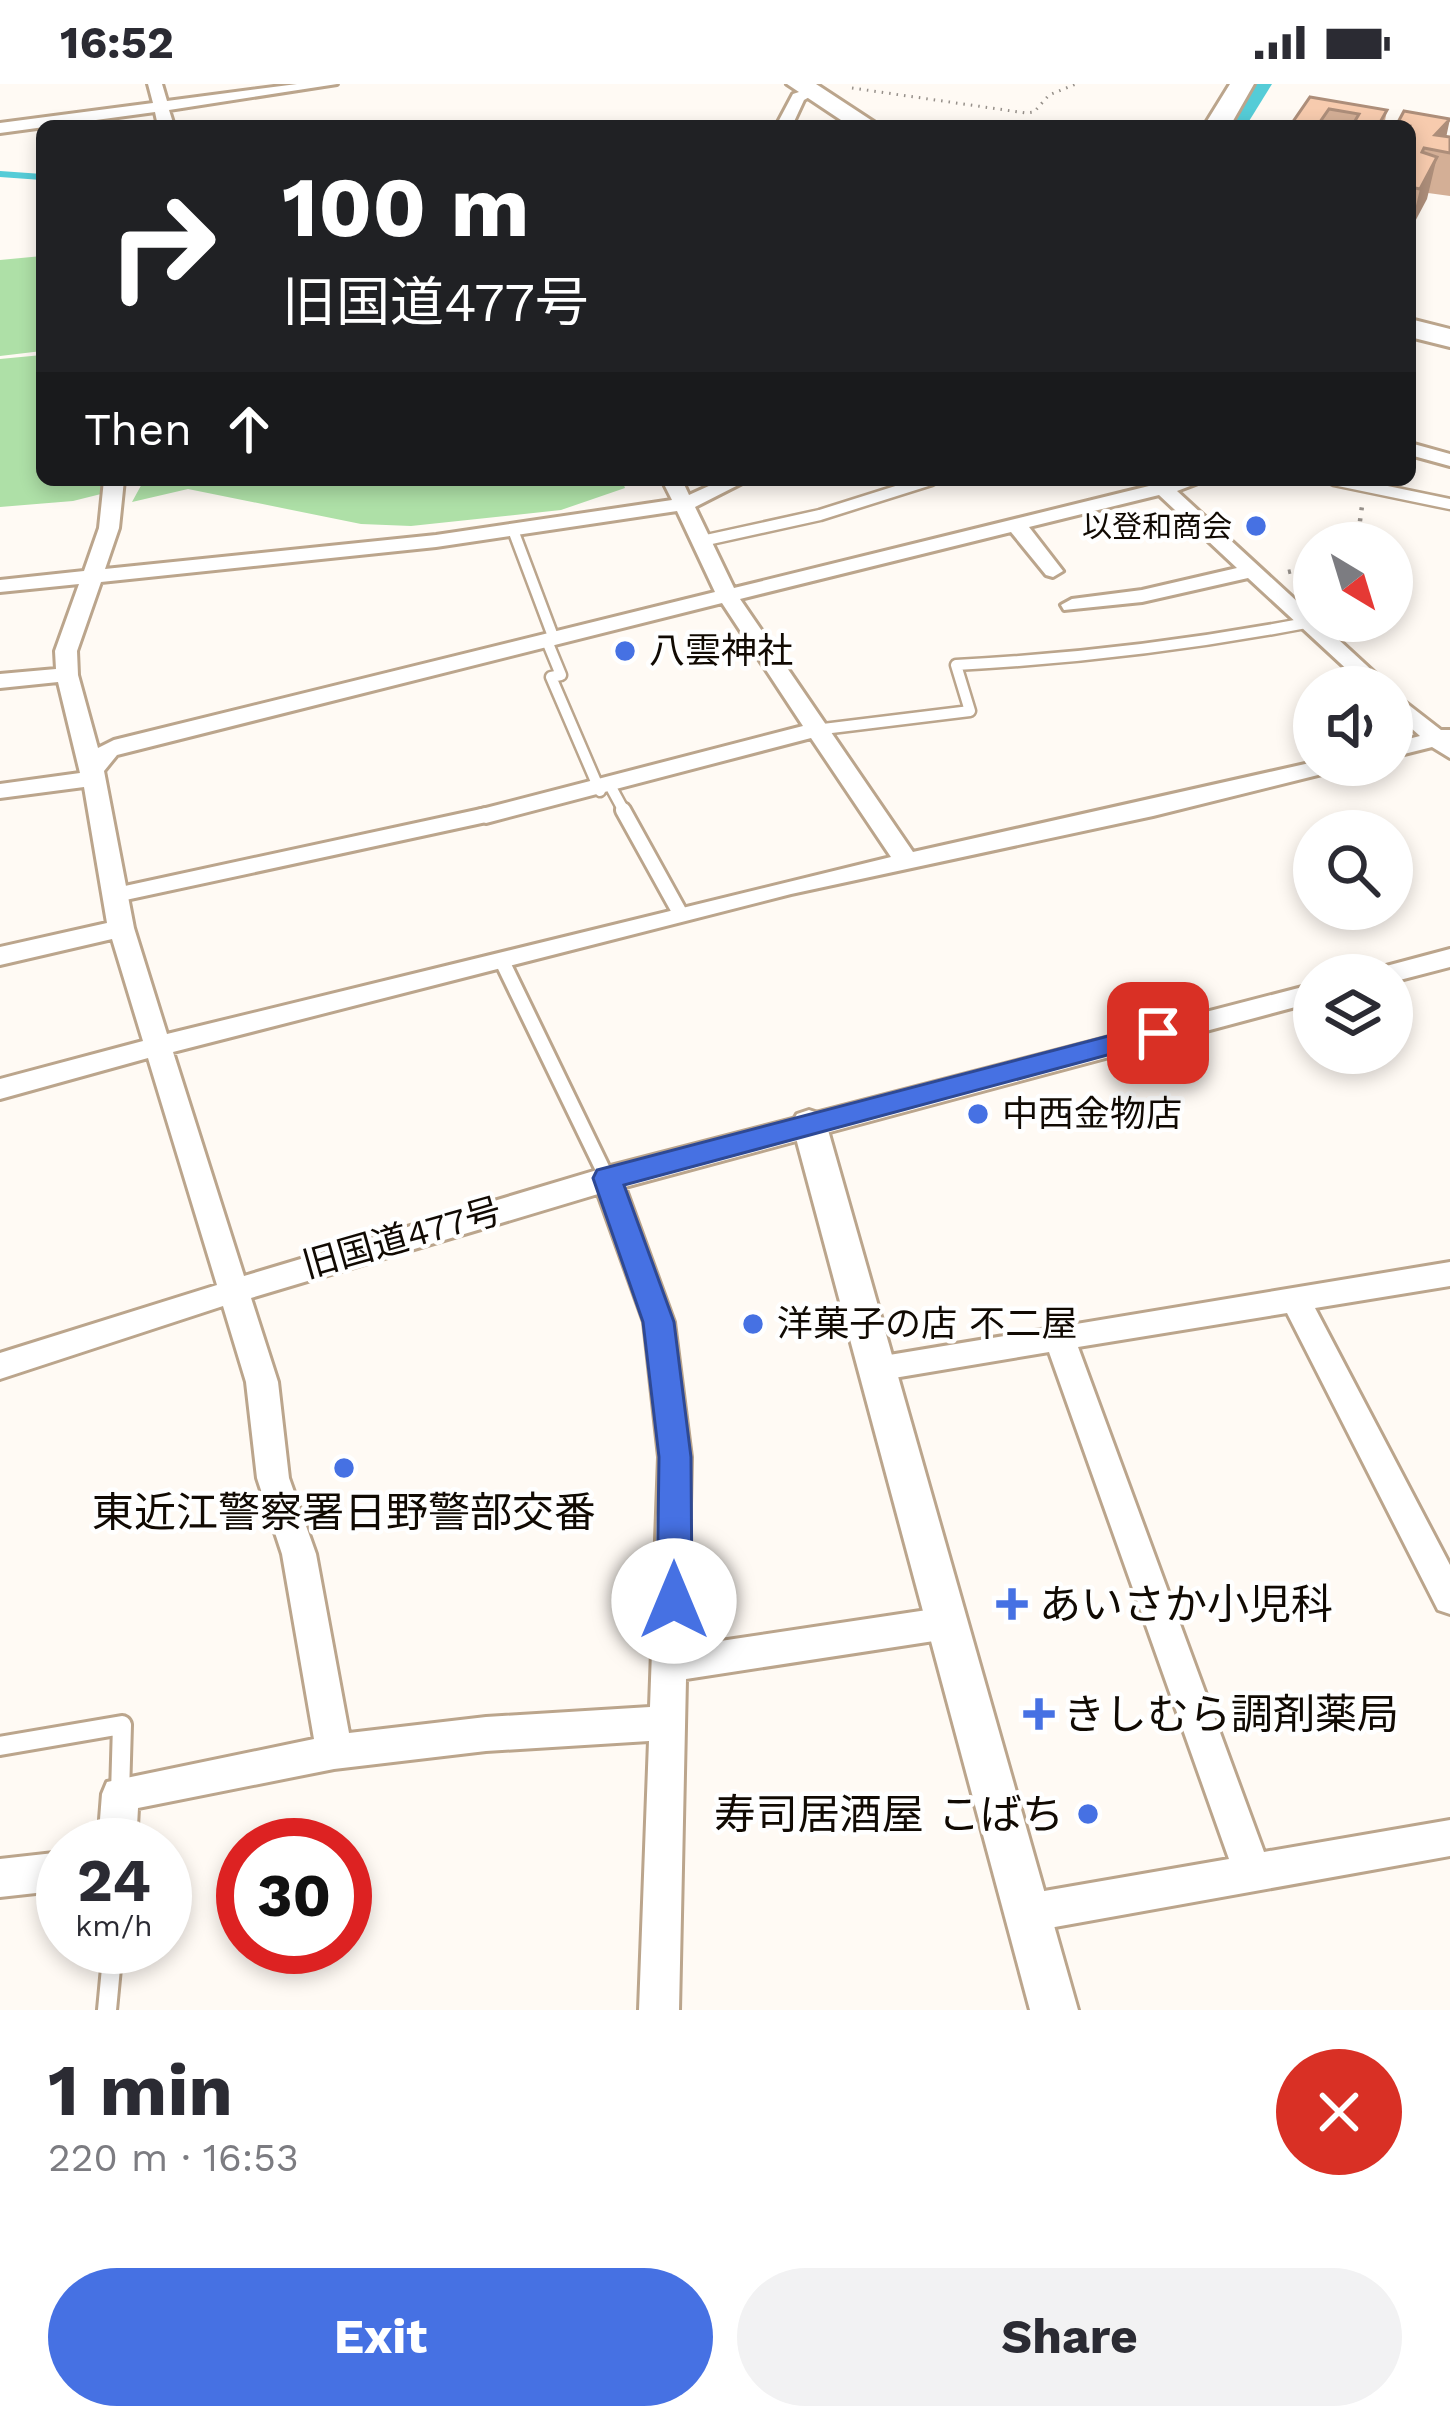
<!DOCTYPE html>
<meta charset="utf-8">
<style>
:root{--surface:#fff;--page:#f2f2f3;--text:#2b2b33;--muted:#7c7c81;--accent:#4671e3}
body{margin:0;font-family:"Work Sans","Noto Sans JP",sans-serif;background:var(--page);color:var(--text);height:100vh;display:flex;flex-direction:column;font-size:45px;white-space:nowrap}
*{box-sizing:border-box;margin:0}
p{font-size:39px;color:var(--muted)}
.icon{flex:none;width:66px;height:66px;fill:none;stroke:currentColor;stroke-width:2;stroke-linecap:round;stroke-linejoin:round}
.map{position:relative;height:1926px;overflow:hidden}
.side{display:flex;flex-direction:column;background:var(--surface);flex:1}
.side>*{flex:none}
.hud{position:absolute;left:36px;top:36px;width:1380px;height:366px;border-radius:18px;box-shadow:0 6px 18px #0003;background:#202124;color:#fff;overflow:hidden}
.needle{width:78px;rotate:142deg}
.controls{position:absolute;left:1293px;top:438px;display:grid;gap:24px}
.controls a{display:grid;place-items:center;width:120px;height:120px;border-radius:50%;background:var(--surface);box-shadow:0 6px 18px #0003;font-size:60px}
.speed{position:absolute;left:36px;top:1734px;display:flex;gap:24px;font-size:60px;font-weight:700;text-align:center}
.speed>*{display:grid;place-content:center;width:156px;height:156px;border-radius:50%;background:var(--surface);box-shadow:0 6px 18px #0003;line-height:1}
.speed small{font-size:30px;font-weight:400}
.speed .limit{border:18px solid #d22;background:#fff;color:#111}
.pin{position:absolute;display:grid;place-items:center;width:102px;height:102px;color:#fff;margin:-51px;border-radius:24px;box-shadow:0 6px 18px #0006}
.me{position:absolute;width:132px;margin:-66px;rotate:0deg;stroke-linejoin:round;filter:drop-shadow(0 0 9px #0008)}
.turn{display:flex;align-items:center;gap:42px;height:252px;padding:0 48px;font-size:54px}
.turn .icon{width:156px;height:156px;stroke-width:2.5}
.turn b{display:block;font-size:84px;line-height:102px}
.then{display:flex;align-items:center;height:114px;padding:0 48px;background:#0003;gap:24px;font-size:45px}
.round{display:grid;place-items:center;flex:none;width:126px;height:126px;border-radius:63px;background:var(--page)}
.summary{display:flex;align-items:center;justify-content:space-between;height:204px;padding:0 48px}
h1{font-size:72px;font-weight:700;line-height:90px}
.primary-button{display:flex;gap:24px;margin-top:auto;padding:24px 48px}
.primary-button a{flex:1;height:138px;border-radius:72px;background:var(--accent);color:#fff;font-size:48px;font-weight:700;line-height:138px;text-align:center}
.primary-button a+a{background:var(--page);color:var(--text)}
.status{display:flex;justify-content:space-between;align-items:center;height:84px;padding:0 60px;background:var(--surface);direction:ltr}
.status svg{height:33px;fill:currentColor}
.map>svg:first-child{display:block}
.green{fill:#aee0a7}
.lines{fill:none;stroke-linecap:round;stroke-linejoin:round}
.stream{stroke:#55ccd7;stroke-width:6}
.river{fill:#55ccd7;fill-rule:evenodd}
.service-far2-casing{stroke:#bba58c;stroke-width:15}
.service-far1-casing{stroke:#bba58c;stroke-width:20}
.service-casing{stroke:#bba58c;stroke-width:24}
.minor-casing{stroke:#bba58c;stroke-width:6}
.tertiary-casing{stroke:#bba58c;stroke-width:6}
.trunk-casing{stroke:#bba58c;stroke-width:6}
.path-far1{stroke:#96908a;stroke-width:3;stroke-dasharray:1.5 6;stroke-linecap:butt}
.path{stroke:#96908a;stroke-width:4.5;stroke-dasharray:3 8;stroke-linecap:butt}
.service-far2{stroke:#fff;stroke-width:10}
.service-far1{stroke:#fff;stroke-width:14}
.service{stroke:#fff;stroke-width:18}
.minor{fill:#fff;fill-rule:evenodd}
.tertiary{fill:#fff;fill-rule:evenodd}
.trunk{fill:#fff;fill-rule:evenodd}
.wall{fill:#d4af96}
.shaded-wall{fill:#ad8e7a}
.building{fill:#f7cbae;stroke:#ad8e7a;stroke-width:3}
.route{fill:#4671e3;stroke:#2e4994;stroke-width:3}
.poi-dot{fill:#4671e3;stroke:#fff;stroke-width:4.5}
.labels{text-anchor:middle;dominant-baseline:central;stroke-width:9;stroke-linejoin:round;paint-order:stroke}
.far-poi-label{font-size:30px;fill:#110a03;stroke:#fff;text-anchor:end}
.poi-label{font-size:36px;fill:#110a03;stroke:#fff;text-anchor:start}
.street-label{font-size:36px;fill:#110a03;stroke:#fff}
.near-poi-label{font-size:42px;fill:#110a03;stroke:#fff;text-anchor:start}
</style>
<div class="status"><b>16:52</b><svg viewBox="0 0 49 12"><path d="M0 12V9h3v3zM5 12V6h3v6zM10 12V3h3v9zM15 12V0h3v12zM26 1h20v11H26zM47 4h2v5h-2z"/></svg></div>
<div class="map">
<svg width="1450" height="1926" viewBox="0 0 1450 1926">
<rect width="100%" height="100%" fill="#fffaf4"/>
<path class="green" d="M42,172V267L0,272V176Z
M42,271V396H104L101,410L73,417L0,423V275Z
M144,396H622L625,404L561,426L411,442L361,440L188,405L132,418Z"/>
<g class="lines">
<path class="stream" d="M0,90L42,93"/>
<path class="river" d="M1242,0H1272L1246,42H1216Z"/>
<g class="service-far2-casing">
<path id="service-far2" d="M1334,396L1450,420
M513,446L554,555
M702,457L820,431L931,396
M547,557L561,591L551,593L600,707
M815,646L970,627L956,581C1074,575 1190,561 1306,539
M612,705L625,729"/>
</g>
<g class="service-far1-casing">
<path id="service-far1" d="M623,726L680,829
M116,811L486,731
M502,877L607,1094"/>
</g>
<g class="service-casing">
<path id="service" d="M0,1662L122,1641L120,1710
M107,1926L113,1863"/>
</g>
<g class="minor-casing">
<path id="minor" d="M148,0H162L167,17L297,0H337L169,26L174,42H158L155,28L0,49V39L153,19Z
M811,4L818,8L804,16L792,42H776L793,10Z
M1410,359L1450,370V382L1410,371Z
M104,396H124L119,444L105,485L436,451L672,416L662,396H682L689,411L722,396H748L695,423L734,504L1149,402L1144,396H1206L1177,407L1390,603H1366L1248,494L1142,518L1064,526L1061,521L1072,515L1142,506L1237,484L1159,411L1029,443L1063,487L1053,493L1046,491L1011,448L740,515L913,768L1314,678L1342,681L1338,686L1153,732L791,810L173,968L244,1192L607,1083L1314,900V918L625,1103L674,1238L691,1373L687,1562L947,1523L959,1528L964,1539L959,1550L947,1555L686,1595L679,1926H639L649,1657L486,1667L334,1685L138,1724L136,1761H98L102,1710L107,1698L314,1655L282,1470L257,1394L246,1298L223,1222L0,1295V1269L217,1201L148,974L0,1015V995L143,957L112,855L0,881V863L107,839L84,703L0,714V700L80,689L58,598L0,604V590L56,585L55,567L79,500L0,508V496L84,487L99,444ZM677,427L715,508L114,656L98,664L78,591L77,567L101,498L436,463ZM722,519L803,642L478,726L474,731L478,736L486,739L811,654L891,773L167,950L134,844L104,687L117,671ZM598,1110L644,1238L659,1373L650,1623L486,1633L349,1649L316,1470L289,1394L278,1298L251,1214Z
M1392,608L1441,646H1450V674L1432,663L1392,673V659L1420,652L1392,627Z
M1450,865V883L1392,898V891H1371L1375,885Z
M1450,1178V1202L1315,1224L1450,1481V1530L1438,1526L1287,1229L1078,1263L1264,1768L1450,1736V1772L1027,1848L1013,1843L1008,1829L1013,1815L1027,1810L1229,1775L1049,1268L876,1297L865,1293L860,1284L865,1275Z
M63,1768V1806L0,1813V1775Z"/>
</g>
<g class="tertiary-casing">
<path id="tertiary" d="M809,1026L821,1030L826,1039L1078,1926H1030L792,1039L797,1030Z"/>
</g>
<g class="trunk-casing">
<path id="trunk" d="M787,0H816L880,42H850Z
M1230,0H1254L1230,42H1204Z
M1410,235L1450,245V263L1410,253Z"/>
</g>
<path class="path-far1" d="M852,4L1026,29L1034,28L1049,11L1076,0"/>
<path class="path" d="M1357,459L1362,422
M1288,488L1314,482"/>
<use href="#service-far2" class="service-far2"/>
<use href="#service-far1" class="service-far1"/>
<use href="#service" class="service"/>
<use href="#minor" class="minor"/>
<use href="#tertiary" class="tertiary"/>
<use href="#trunk" class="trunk"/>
</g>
<path class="wall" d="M1310,13L1387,26L1384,42H1290Z
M1410,42L1450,53V112L1428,109L1410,147Z"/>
<path class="shaded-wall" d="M1450,35L1443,68L1435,51Z
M1437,73L1427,115L1410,147L1420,105Z"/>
<path class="building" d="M1310,13L1387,26L1378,42H1352L1359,30L1329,25L1320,38L1345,42H1290Z
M1404,27L1450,35L1435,51L1450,53V69L1424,64L1422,68L1437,73L1420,105L1410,103V42H1396Z"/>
<path class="route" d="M1158,939L1171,949L1167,955L624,1101L674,1238L691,1373L692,1517L687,1528L674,1533L662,1528L657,1517L659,1373L643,1238L593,1094L597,1086Z"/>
<g class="poi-dot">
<circle cx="1256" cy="442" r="12"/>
<circle cx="625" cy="567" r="12"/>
<circle cx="978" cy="1030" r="12"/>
<circle cx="753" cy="1240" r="12"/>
<circle cx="344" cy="1384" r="12"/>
<path d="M1006 1502h12v12h12v12h-12v12h-12v-12h-12v-12h12z"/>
<path d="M1033 1612h12v12h12v12h-12v12h-12v-12h-12v-12h12z"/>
<circle cx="1088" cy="1730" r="12"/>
</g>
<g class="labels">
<g class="far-poi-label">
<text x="1232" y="442">以登和商会</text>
</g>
<g class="poi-label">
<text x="649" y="567">八雲神社</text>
<text x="1002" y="1030">中西金物店</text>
<text x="777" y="1240">洋菓子の店 不二屋</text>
</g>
<g class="street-label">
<text transform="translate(402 1154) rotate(-16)">旧国道477号</text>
</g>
<g class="near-poi-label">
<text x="344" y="1428" text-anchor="middle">東近江警察署日野警部交番</text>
<text x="1039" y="1520">あいさか小児科</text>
<text x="1063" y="1630">きしむら調剤薬局</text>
<text x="1064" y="1730" text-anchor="end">寿司居酒屋 こばち</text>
</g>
</g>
</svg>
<div class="controls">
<a><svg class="needle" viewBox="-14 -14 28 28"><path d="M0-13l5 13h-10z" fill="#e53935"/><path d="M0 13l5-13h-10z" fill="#7c7c81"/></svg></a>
<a><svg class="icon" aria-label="sound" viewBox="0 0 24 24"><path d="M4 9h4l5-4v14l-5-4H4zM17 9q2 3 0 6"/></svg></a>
<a><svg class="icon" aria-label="search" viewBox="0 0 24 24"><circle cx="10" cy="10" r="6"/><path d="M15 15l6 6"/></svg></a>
<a><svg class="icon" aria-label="layers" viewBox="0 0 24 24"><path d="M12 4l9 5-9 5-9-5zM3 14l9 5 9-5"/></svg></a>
</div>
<div class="speed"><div>24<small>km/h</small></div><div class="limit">30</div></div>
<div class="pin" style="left:1158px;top:949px;background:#d93025"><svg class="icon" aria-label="arrive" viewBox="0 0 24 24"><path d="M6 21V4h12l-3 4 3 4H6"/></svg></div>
<svg class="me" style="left:674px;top:1517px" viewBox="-20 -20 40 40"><circle r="19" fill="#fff"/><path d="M0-13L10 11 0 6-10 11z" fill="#4671e3"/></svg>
<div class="hud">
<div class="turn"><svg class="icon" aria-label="right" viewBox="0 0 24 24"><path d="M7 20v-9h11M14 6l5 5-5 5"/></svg><div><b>100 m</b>旧国道477号</div></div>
<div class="then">Then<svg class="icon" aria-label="ahead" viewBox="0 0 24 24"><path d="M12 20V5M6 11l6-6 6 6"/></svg></div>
</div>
</div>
<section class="side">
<div class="summary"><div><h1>1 min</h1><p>220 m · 16:53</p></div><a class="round" style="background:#d93025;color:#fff"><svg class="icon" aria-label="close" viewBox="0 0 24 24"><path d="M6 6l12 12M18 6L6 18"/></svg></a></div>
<div class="primary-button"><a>Exit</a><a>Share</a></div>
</section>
